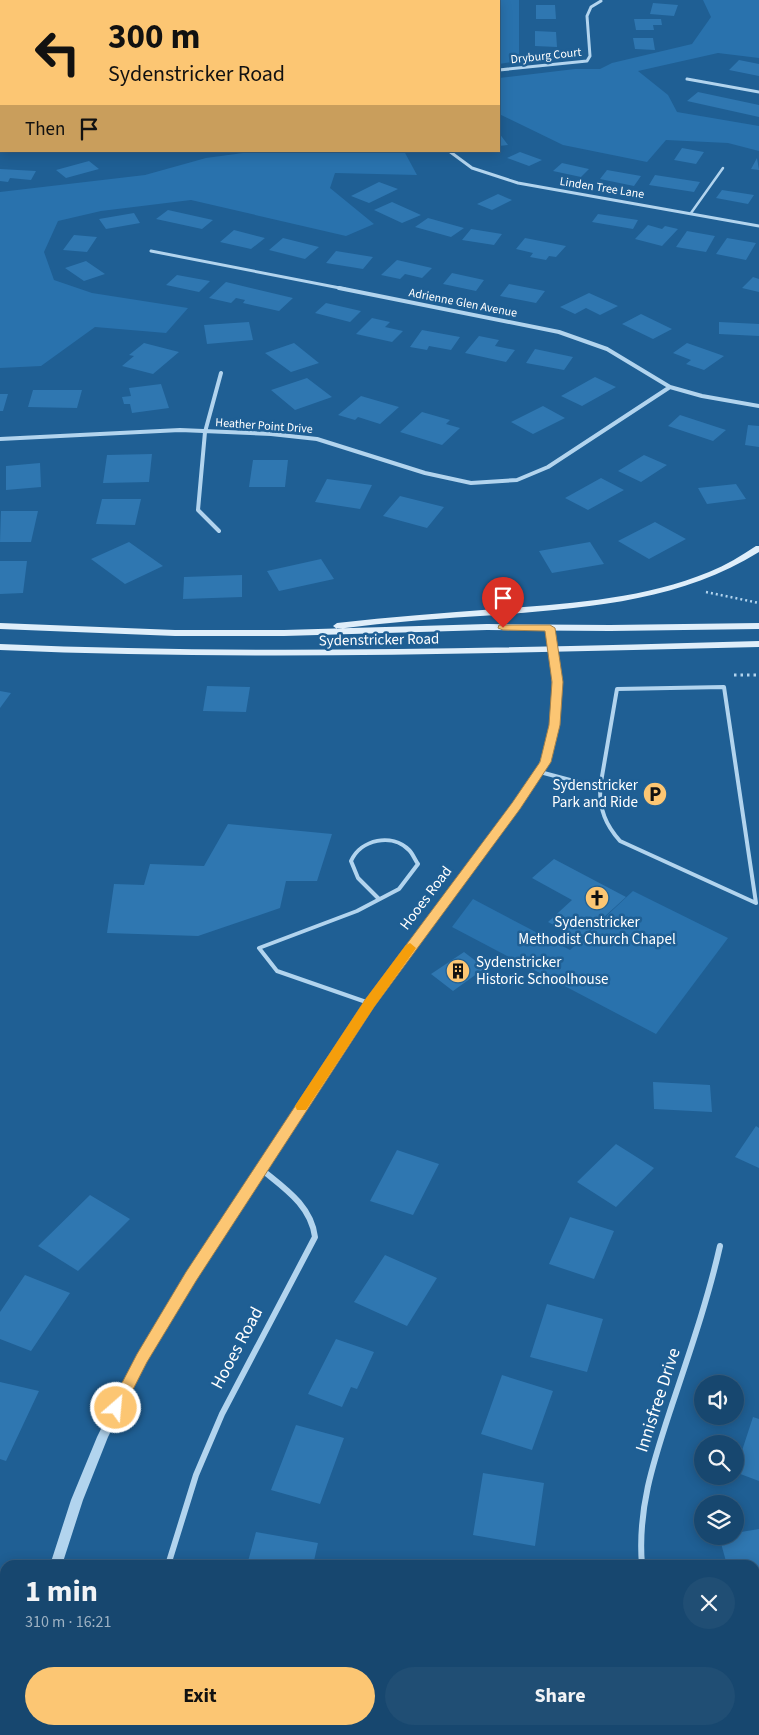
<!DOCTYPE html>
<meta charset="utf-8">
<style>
:root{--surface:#17476f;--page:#204e74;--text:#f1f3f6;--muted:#9eb2c3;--line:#365f82;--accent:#fcc673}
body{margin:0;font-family:"Source Sans 3",sans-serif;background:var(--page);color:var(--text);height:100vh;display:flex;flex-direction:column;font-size:19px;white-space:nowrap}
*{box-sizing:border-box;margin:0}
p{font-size:16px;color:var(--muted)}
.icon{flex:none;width:28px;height:28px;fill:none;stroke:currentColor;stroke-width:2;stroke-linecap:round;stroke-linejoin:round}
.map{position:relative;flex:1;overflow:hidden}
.sheet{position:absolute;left:0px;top:1560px;width:760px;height:175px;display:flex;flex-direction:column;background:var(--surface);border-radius:15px 15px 0 0;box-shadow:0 2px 12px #0003,0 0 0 1px var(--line)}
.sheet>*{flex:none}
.hud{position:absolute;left:0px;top:0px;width:500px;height:152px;box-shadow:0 2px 12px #0003,0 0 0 1px var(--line);background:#fcc673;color:#111;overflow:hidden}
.tools{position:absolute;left:694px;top:1375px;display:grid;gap:10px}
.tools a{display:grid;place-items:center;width:50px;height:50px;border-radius:50%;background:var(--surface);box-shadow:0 2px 12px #0003,0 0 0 1px var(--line);font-size:25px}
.pin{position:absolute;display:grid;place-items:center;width:42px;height:42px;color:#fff;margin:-51px -21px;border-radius:50% 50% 50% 0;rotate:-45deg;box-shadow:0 0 5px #0007}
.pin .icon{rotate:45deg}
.me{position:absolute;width:55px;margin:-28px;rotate:27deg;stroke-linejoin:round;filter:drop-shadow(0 0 4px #0008)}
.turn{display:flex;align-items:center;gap:18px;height:105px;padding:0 25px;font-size:22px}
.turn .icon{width:65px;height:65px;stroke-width:2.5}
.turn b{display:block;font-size:35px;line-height:42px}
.then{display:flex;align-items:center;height:48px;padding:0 25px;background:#0003;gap:10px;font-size:19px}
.round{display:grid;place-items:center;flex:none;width:52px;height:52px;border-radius:26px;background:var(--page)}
.headline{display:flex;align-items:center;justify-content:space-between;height:85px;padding:0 25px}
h1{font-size:30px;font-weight:700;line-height:38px}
.cta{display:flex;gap:10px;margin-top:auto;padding:10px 25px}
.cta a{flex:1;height:58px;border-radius:30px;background:var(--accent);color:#111;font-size:20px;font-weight:700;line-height:58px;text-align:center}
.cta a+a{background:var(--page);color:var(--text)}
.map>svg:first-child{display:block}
.green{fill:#2972ad}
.building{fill:#2f77b1}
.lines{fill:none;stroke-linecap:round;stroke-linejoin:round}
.path-far1{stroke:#b2d4ee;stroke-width:2.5;stroke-dasharray:2 3;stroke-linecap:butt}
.path{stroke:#b2d4ee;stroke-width:3;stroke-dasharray:2.5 4;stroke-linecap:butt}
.service-far1{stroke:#b2d4ee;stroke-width:2.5}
.service{stroke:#b2d4ee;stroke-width:4}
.minor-far2{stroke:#b2d4ee;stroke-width:3}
.minor-far1{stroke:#b2d4ee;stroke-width:4}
.minor{stroke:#b2d4ee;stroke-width:6}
.tertiary{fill:#b2d4ee;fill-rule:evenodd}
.secondary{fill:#dfeefa;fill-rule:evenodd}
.route{fill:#fcc673;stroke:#a4814b}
.slow{fill:#f59e0b}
.labels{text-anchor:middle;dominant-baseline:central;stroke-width:5;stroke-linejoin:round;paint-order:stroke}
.far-street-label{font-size:12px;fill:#fff;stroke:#1f5f94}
.street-label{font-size:15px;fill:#fff;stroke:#1f5f94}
.poi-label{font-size:15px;fill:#fff;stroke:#1f5f94;text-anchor:end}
.near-street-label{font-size:18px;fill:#fff;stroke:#1f5f94}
</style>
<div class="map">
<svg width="759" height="1735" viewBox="0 0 759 1735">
<rect width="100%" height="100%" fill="#1f5f94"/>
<path class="green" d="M380,0H519V61L499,64V1H378Z
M703,0H759V58L718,53L638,71L668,95L677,112L759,126V151L728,143L666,140L647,162L563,145L499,114V78L575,69H600L612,63L692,44L711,17Z
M257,151H404L417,175L335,173L330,188L374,224L346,236L191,200L101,211L58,221L44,252L54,280L92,293L188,308L166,333L95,327L41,366L0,368V192L145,175L206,158Z
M633,891L728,938L656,1034L452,927L473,899L570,950Z"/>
<path class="building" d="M653,3L678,5L674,16L650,14Z
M536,5H555L556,19H536Z
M634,19H661L662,25H653L654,30H636Z
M535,31L556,32L557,47L535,46Z
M633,38H653L655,50L635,49Z
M739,60L759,64V76L729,70Z
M698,92L759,105V117L687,101Z
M499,133L508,145L499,146Z
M682,148L704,152L696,164L674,160Z
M520,152L542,160L529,166L507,158Z
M757,158L759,170L751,169Z
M89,161L99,169L66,178L56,170Z
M562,163L589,169L581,177L553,171Z
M0,169L36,171L31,180L10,178L8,182L0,181Z
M607,170L641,176L634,186L600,179Z
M655,175L700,182L694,192L649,185Z
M379,182L398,189L369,203L351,196Z
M722,190L754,195L748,204L716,198Z
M498,194L512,200L492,210L477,204Z
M392,202L421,215L402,223L374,210Z
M168,210L213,220L202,229L156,219Z
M134,213L140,223L106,229L99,219Z
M598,214L638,220L633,229L592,222Z
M428,218L464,228L451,237L415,227Z
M648,225L662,229L665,226L678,229L662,246L635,239Z
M471,229L502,234L494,245L462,240Z
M234,230L265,238L251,249L220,242Z
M687,231L715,236L706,252L676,247Z
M74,235L97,237L87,252L63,250Z
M283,238L319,247L305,259L269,250Z
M525,238L566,246L556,257L549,256L546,260L530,257L533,253L516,249Z
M727,238L756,243L746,260L716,254Z
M336,251L373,257L363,269L326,263Z
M397,260L432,268L422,278L405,274L400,279L381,275Z
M86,261L105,274L84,281L65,268Z
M452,273L484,280L476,291L443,284Z
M177,275L210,281L199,292L166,285Z
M753,277L759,279V292L742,288Z
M226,282L293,298L279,311L243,303L245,300L236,298L231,303L209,298Z
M509,284L545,291L536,303L500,296Z
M589,293L618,306L600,315L586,308L575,314L560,307Z
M326,303L361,311L350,322L315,313Z
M641,314L672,329L653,339L622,324Z
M372,318L390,322L385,327L403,331L392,342L356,334Z
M249,322L253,340L207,344L204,325Z
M719,322L759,324V336L719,334Z
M422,330L460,337L451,350L429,346L427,350L410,347Z
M479,336L499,340L495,346L515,350L506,362L465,353Z
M144,343L179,352L153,374L122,366L134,356L129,355Z
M294,343L319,363L291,372L265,353Z
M687,343L724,356L704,370L686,364L691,360L673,353Z
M535,349L573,357L564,370L526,363Z
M595,377L616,387L582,406L561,396Z
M307,378L332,397L295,410L271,390Z
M161,384L169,408L132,413L130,404H124L122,397L131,396L129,388Z
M33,390H82L77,408L28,407Z
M0,394H8L3,411H0Z
M361,396L399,407L380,424L358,417L355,420L338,415Z
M543,406L565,418L533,434L511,422Z
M422,412L450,420L446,424L460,428L442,445L400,432Z
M680,415L726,430L713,441L668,426Z
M748,425L759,426V447L745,445Z
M152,454L149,482L103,483L107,455Z
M644,455L667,465L641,482L618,471Z
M253,460H288L285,487H249Z
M40,463L41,487L6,490V466Z
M601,478L624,490L588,510L565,498Z
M327,479L372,485L360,509L315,502Z
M736,484L746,499L707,504L698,488Z
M400,496L444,507L427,528L383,516Z
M102,499H141L135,525L96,524Z
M1,511H38L31,542H0Z
M655,522L686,539L649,559L618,541Z
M129,542L163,566L125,584L91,559Z
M590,542L604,564L552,573L539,551Z
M321,559L334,579L279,591L267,571Z
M0,561H27L23,593L0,594Z
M242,575V597L183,599L184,577Z
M207,686L250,687L246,712L203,711Z
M0,691L11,693L0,708Z
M228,824L332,834L317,881H286L280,908L198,936L107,933L114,884L144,885L150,864L204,866Z
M554,859L626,897L580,939L548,922L572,900L532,878Z
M464,952L485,968L453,991L431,974Z
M653,1082L710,1085L712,1112L654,1109Z
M756,1126L759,1128V1168L735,1157Z
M616,1144L654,1168L616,1207L577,1182Z
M397,1150L439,1164L413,1215L370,1201Z
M90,1195L130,1219L78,1271L38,1246Z
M570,1217L614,1231L594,1279L549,1264Z
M385,1255L437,1278L407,1326L354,1302Z
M25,1275L70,1293L31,1351L0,1339V1312Z
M547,1304L603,1319L587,1372L530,1357Z
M336,1339L374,1352L357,1389L351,1387L342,1407L308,1394Z
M502,1375L553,1391L532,1450L481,1434Z
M0,1382L39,1391L6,1461L0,1459Z
M753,1417L759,1419V1481L735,1472Z
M296,1425L344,1438L320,1504L271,1490Z
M483,1473L544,1483L535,1546L473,1535Z
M759,1529V1605L755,1606V1565H727L719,1536H735V1533Z
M256,1532L318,1543L313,1565H247Z
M558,1730H630L632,1735H560Z"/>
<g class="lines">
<path class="path-far1" d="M706,592L759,603"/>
<path class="path" d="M734,675H759"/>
<path class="service-far1" d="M691,213L723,168"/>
<path class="service" d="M724,687L756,903L620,841C605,824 600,810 600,788L617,689Z
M540,772L600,788
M369,1003L277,971L259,948L357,911L399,889L418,864C415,860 413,854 409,850C392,833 361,839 351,861L358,878L379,899"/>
<path class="minor-far2" d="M263,1L265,0
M499,70L587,61L590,56L587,16L591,7L601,1
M687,79L759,92
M449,151L472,168L518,183L759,226
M151,251L345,289"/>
<path class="minor-far1" d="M339,288L559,332L607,349L670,387L702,396L759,406
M0,439L180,430L271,434L317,439L425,473L471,483L517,480L548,467L670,387
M219,531L198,510L205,432L221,373"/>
<path class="minor" d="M168,1565L196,1475L222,1414L315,1237C311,1205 284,1188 261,1169
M642,1565C637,1507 655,1457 673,1402C690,1351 708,1299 720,1246
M139,1730V1735
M708,1730L710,1735"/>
<path class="tertiary" d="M547,626H550L554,628C562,680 566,722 544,772L372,1005L170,1319L137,1379L108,1437L83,1500L62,1565H50L71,1500L97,1437L129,1372L162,1313L366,1001L536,771C557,723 554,679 546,628Z
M19,1730H31L30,1735H18Z"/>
<path class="secondary" d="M756,546H759V552C681,601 586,608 496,615C443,618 390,622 337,629L333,626L337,623C390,617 443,613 496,609C568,604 643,599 709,572C726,565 741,556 756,546Z
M0,623L175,630H284L487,624L610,625L759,623V629L610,631L487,630L284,636H175L0,629Z
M759,641V647C506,653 253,661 0,650V644C253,655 506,648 759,641Z"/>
</g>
<path class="route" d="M499,625H550L555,628L563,682L560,725L551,762L520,809L374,1007L196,1281L147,1362L121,1413L116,1415L111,1413L109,1408L137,1354L186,1272L365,1000L512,803L540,762L549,725L552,682L545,631L503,630L498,628Z"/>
<path class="slow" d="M410,943L416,948L414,951L374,1007L306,1110H297L295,1106L297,1103L365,1000L406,945Z"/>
<defs>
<g id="parking-disc" transform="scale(1.25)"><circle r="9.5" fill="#fcc673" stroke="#1f5f94"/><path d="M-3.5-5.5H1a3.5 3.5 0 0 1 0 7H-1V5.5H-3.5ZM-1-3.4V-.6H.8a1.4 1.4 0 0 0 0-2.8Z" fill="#111"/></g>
<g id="church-disc" transform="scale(1.25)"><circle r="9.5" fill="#fcc673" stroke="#1f5f94"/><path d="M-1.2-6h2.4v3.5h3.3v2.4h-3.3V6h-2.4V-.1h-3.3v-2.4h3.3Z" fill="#111"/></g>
<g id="building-disc" transform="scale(1.25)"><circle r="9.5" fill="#fcc673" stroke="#1f5f94"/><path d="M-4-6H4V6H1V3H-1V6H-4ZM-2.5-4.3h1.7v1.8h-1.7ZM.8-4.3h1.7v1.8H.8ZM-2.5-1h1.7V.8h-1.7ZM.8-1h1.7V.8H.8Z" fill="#111"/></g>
</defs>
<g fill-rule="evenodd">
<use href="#parking-disc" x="655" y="794"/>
<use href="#church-disc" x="597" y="898"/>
<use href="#building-disc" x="458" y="971"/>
</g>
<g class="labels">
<g class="far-street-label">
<text transform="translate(546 56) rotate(-6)">Dryburg Court</text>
<text transform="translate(602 188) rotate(9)">Linden Tree Lane</text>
<text transform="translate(463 303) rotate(11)">Adrienne Glen Avenue</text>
<text transform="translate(264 426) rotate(4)">Heather Point Drive</text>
</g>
<g class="street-label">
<text transform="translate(379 640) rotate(-1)">Sydenstricker Road</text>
<text transform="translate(426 898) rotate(-53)">Hooes Road</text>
</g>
<g class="poi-label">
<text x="638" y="785">Sydenstricker<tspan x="638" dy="17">Park and Ride</tspan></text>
<text x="597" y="922" text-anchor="middle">Sydenstricker<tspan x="597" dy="17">Methodist Church Chapel</tspan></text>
<text x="476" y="962" text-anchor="start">Sydenstricker<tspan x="476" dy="17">Historic Schoolhouse</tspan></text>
</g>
<g class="near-street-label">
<text transform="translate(237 1348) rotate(-62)">Hooes Road</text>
<text transform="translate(658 1400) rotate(-72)">Innisfree Drive</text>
</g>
</g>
</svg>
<div class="tools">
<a><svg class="icon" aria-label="sound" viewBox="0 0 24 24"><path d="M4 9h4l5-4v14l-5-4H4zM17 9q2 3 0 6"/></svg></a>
<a><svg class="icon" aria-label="search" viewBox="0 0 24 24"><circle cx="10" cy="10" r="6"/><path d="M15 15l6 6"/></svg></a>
<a><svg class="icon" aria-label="layers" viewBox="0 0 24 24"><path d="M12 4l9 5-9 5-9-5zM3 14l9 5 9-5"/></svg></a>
</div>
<div class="pin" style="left:503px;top:628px;background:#d93025"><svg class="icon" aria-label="arrive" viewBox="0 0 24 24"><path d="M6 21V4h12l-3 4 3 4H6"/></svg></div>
<svg class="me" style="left:116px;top:1408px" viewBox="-20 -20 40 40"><circle r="17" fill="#fcc673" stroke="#fff" stroke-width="3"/><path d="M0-11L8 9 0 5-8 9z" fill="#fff"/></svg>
<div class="hud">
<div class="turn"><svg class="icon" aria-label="left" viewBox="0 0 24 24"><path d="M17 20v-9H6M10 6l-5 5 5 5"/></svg><div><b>300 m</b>Sydenstricker Road</div></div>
<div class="then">Then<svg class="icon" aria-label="arrive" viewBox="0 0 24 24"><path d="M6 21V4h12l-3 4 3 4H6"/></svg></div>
</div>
<section class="sheet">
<div class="headline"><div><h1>1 min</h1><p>310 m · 16:21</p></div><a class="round"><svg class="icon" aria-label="close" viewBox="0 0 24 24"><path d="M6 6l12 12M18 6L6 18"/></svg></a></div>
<div class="cta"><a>Exit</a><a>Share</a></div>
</section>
</div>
